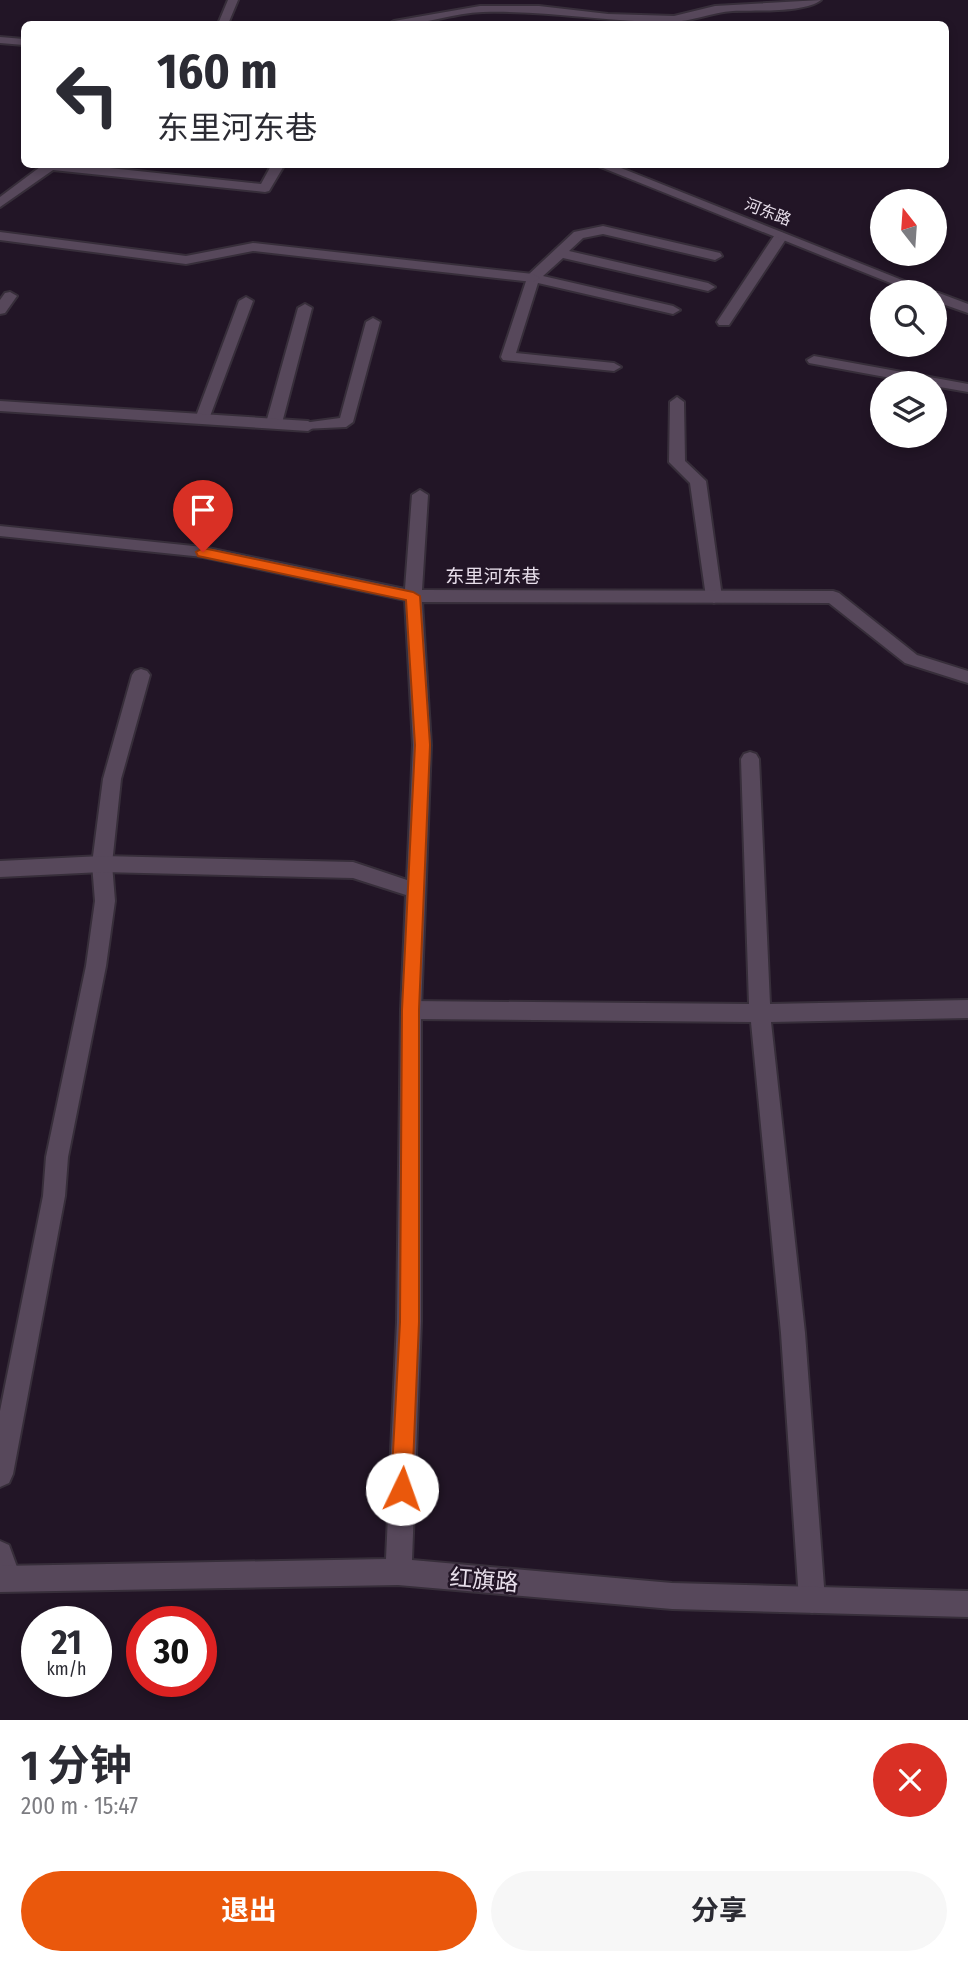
<!DOCTYPE html>
<html lang="zh">
<meta charset="utf-8">
<style>
:root{--surface:#fff;--page:#f7f7f7;--text:#2b2b33;--muted:#7c7c81;--accent:#ea580c}
body{margin:0;font-family:"Fira Sans Condensed","Noto Sans SC",sans-serif;background:var(--page);color:var(--text);height:100vh;display:flex;flex-direction:column;font-size:26px;white-space:nowrap}
*{box-sizing:border-box;margin:0}
p{font-size:23px;color:var(--muted)}
.icon{flex:none;width:38px;height:38px;fill:none;stroke:currentColor;stroke-width:2;stroke-linecap:round;stroke-linejoin:round}
.map{position:relative;height:1720px;overflow:hidden}
.sheet{display:flex;flex-direction:column;background:var(--surface);flex:1}
.sheet>*{flex:none}
.guide{position:absolute;left:21px;top:21px;width:928px;height:147px;border-radius:10px;box-shadow:0 4px 10px #0003;background:#fff;color:var(--text);overflow:hidden}
.needle{width:46px;rotate:343deg}
.tools{position:absolute;left:870px;top:189px;display:grid;gap:14px}
.tools a{display:grid;place-items:center;width:77px;height:77px;border-radius:50%;background:var(--surface);box-shadow:0 4px 10px #0003;font-size:35px}
.speed{position:absolute;left:21px;top:1606px;display:flex;gap:14px;font-size:35px;font-weight:700;text-align:center}
.speed>*{display:grid;place-content:center;width:91px;height:91px;border-radius:50%;background:var(--surface);box-shadow:0 4px 10px #0003;line-height:1}
.speed small{font-size:18px;font-weight:400}
.speed .limit{border:10px solid #d22;background:#fff;color:#111}
.pin{position:absolute;display:grid;place-items:center;width:60px;height:60px;color:#fff;margin:-72px -30px;border-radius:50% 50% 50% 0;rotate:-45deg;box-shadow:0 0 7px #0007}
.pin .icon{rotate:45deg}
.me{position:absolute;width:77px;margin:-38px;rotate:3deg;stroke-linejoin:round;filter:drop-shadow(0 0 5px #0008)}
.turn{display:flex;align-items:center;gap:24px;height:147px;padding:0 21px;font-size:32px}
.turn .icon{width:91px;height:91px;stroke-width:2.5}
.turn b{display:block;font-size:49px;line-height:60px}
.round{display:grid;place-items:center;flex:none;width:74px;height:74px;border-radius:37px;background:var(--page)}
.head{display:flex;align-items:center;justify-content:space-between;height:119px;padding:0 21px}
h1{font-size:42px;font-weight:700;line-height:52px}
.button{display:flex;gap:14px;margin-top:auto;padding:14px 21px}
.button a{flex:1;height:80px;border-radius:42px;background:var(--accent);color:#fff;font-size:28px;font-weight:700;line-height:80px;text-align:center}
.button a+a{background:var(--page);color:var(--text)}
.map>svg:first-child{display:block}
.lines{fill:none;stroke-linecap:round;stroke-linejoin:round}
.service-casing{stroke:#372e3a;stroke-width:4}
.minor-casing{stroke:#372e3a;stroke-width:4}
.secondary-casing{stroke:#372e3a;stroke-width:4}
.service{fill:#57485b;fill-rule:evenodd}
.minor{fill:#57485b;fill-rule:evenodd}
.secondary{fill:#57485b;fill-rule:evenodd}
.route{fill:#ea580c;stroke:#983908;stroke-width:2}
.labels{text-anchor:middle;dominant-baseline:central;stroke-width:5;stroke-linejoin:round;paint-order:stroke}
.far-street-label{font-size:16px;fill:#e7deea;stroke:#221526}
.street-label{font-size:19px;fill:#e7deea;stroke:#221526}
.near-street-label{font-size:23px;fill:#e7deea;stroke:#221526}
</style>
<div class="map">
<svg width="968" height="1720" viewBox="0 0 968 1720">
<rect width="100%" height="100%" fill="#221526"/>
<g class="lines">
<g class="service-casing">
<path id="service" d="M228,0H238L228,24H218Z
M821,0C805,13 755,10 733,11C712,12 691,22 670,22C607,22 546,10 483,12C451,13 420,27 388,24L394,21L480,6H539L608,14L674,16L715,6Z
M603,226L720,253L722,256L715,260L603,234L583,238L569,251L708,283L715,287L708,291L563,258L543,276L673,306L680,310L673,314L538,283L516,353L614,363L621,367L614,371L503,360L501,357L528,275L574,232Z
M781,232L788,236L731,322L729,325H719L717,322L776,233Z
M10,292L17,296L5,313L0,314V300L5,293Z
M246,297L253,301L209,419L207,422H197L195,419L239,301Z
M305,304L312,308L282,423L279,426H269L266,423L298,308Z
M373,318L380,322L353,422L346,427L303,429L300,426L303,423L340,418L366,322Z
M814,356L968,384V392L934,386V383H918L809,363L807,360Z
M677,397L684,402L685,461L706,481L722,597L714,603L706,597L690,483L669,462L670,402Z
M141,669L147,671L150,675L121,779L112,864L115,901L106,966L68,1157L65,1196L13,1474L9,1483L0,1487V1411L43,1196L46,1157L86,966L95,901L92,864L103,779L132,675L135,671Z
M750,752L756,754L759,759L770,1004L968,1000V1018L771,1022L805,1333L825,1600L821,1609L812,1613L803,1609L799,1600L781,1333L751,1022L411,1019L404,1016L401,1010L404,1004L411,1001L749,1004L741,759L744,754Z
M0,1541L9,1545L21,1578L17,1587L8,1591L0,1588Z"/>
</g>
<g class="minor-casing">
<path id="minor" d="M44,164H72L261,184L272,164H285L269,191L265,192L53,170L0,207V197Z
M0,232L186,256L253,243L533,274L540,278L533,282L253,251L186,264L0,240Z
M0,401L308,421L316,426L308,431L0,411Z
M420,490L428,495L422,590L833,591L839,593L917,655L968,671V683L905,663L829,603L422,602L431,745L421,1010V1322L412,1560L672,1583L968,1591V1617L672,1609L398,1585L0,1592V1566L386,1559L397,1322L401,1010L406,895L353,878L102,872L0,877V861L102,856L353,862L407,880L413,745L405,600L203,557L0,536V526L203,547L405,589L412,495Z"/>
</g>
<g class="secondary-casing">
<path id="secondary" d="M0,37L24,39V45L0,43Z
M593,164H611L932,292H913Z
M932,292L939,293L968,304V313L934,301Z"/>
</g>
<use href="#service" class="service"/>
<use href="#minor" class="minor"/>
<use href="#secondary" class="secondary"/>
</g>
<path class="route" d="M203,548L413,592L420,596L430,745L419,1010V1322L412,1489L409,1496L402,1499L395,1496L391,1489L400,1322L402,1010L415,745L406,600L198,556L196,552Z"/>
<g class="labels">
<g class="far-street-label">
<text transform="translate(768 212) rotate(21)">河东路</text>
</g>
<g class="street-label">
<text x="493" y="576">东里河东巷</text>
</g>
<g class="near-street-label">
<text transform="translate(484 1580) rotate(5)">红旗路</text>
</g>
</g>
</svg>
<div class="tools">
<a><svg class="needle" viewBox="-14 -14 28 28"><path d="M0-13l5 13h-10z" fill="#e53935"/><path d="M0 13l5-13h-10z" fill="#7c7c81"/></svg></a>
<a><svg class="icon" aria-label="search" viewBox="0 0 24 24"><circle cx="10" cy="10" r="6"/><path d="M15 15l6 6"/></svg></a>
<a><svg class="icon" aria-label="layers" viewBox="0 0 24 24"><path d="M12 4l9 5-9 5-9-5zM3 14l9 5 9-5"/></svg></a>
</div>
<div class="speed"><div>21<small>km/h</small></div><div class="limit">30</div></div>
<div class="pin" style="left:203px;top:552px;background:#d93025"><svg class="icon" aria-label="arrive" viewBox="0 0 24 24"><path d="M6 21V4h12l-3 4 3 4H6"/></svg></div>
<svg class="me" style="left:402px;top:1489px" viewBox="-20 -20 40 40"><circle r="19" fill="#fff"/><path d="M0-13L10 11 0 6-10 11z" fill="#ea580c"/></svg>
<div class="guide">
<div class="turn"><svg class="icon" aria-label="left" viewBox="0 0 24 24"><path d="M17 20v-9H6M10 6l-5 5 5 5"/></svg><div><b>160 m</b>东里河东巷</div></div>
</div>
</div>
<section class="sheet">
<div class="head"><div><h1>1 分钟</h1><p>200 m · 15:47</p></div><a class="round" style="background:#d93025;color:#fff"><svg class="icon" aria-label="close" viewBox="0 0 24 24"><path d="M6 6l12 12M18 6L6 18"/></svg></a></div>
<div class="button"><a>退出</a><a>分享</a></div>
</section>
